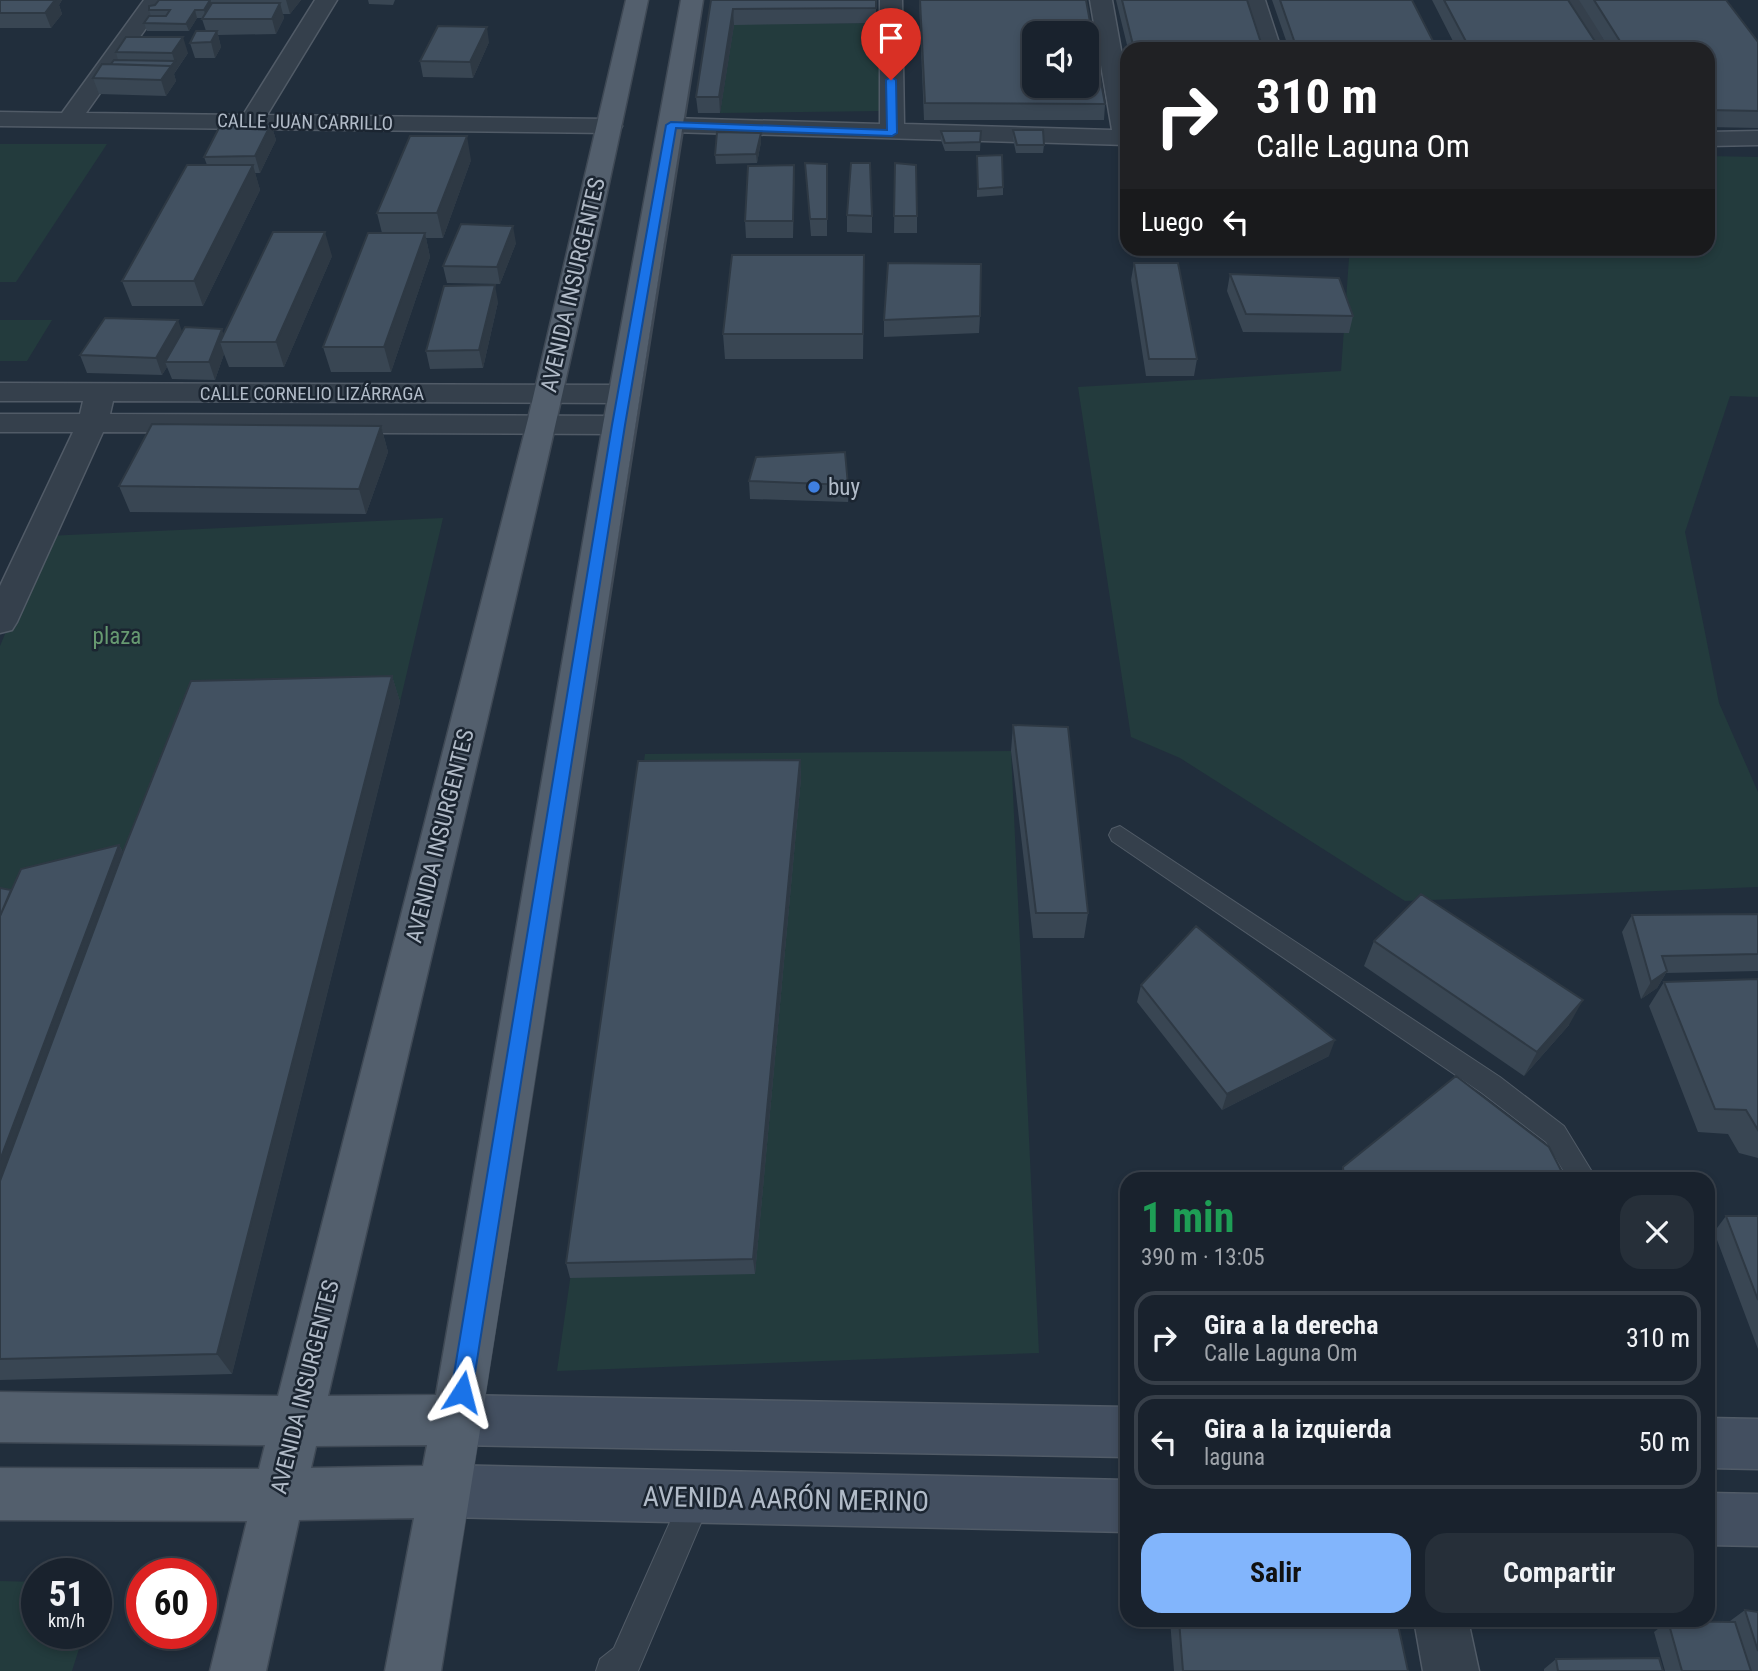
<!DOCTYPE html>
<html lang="es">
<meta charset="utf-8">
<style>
:root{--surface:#19222d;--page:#262f39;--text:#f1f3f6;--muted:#9fa4aa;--line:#373f49;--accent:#82b5fc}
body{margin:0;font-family:"Roboto Condensed",sans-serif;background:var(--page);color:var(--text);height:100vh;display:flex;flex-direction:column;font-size:26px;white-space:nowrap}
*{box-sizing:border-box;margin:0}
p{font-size:23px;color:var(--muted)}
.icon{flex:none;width:38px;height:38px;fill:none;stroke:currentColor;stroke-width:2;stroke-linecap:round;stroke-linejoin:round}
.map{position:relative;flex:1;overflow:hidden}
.side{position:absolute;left:1120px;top:1172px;width:595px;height:455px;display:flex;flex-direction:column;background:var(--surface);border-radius:21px;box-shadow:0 4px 10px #0003,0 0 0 2px var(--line)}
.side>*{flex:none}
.hud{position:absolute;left:1120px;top:42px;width:595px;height:214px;border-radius:21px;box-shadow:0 4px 10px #0003,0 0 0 2px var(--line);background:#202124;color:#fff;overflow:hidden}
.fabs{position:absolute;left:1022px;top:21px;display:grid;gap:14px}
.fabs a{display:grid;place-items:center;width:77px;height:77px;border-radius:14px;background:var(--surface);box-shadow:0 4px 10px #0003,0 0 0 2px var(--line);font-size:35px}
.speed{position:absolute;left:21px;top:1558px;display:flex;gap:14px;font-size:35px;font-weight:700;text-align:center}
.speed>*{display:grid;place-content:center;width:91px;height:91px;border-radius:50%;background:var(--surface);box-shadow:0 4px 10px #0003,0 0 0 2px var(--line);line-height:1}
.speed small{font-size:18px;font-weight:400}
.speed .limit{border:10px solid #d22;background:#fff;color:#111}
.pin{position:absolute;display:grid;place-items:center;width:60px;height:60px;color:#fff;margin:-72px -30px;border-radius:50% 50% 50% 0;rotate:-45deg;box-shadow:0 0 7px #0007}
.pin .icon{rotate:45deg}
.me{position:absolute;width:77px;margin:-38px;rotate:9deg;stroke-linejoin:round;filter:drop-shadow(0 0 5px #0008)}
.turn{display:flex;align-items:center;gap:24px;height:147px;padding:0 21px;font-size:32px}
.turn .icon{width:91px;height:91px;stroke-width:2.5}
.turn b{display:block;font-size:49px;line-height:60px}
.then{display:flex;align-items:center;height:66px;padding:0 21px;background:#0003;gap:14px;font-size:26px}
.round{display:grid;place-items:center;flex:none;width:74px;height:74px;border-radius:21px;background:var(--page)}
.headline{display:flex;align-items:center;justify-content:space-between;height:119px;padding:0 21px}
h1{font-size:42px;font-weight:700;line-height:52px;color:#1e9e55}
.action{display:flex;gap:14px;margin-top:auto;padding:14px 21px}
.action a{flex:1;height:80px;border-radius:21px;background:var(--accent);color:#111;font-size:28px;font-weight:700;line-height:80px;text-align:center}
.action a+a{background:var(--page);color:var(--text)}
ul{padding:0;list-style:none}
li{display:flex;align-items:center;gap:21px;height:94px;margin:0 14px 10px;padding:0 7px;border:4px solid var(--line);border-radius:21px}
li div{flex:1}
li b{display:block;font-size:26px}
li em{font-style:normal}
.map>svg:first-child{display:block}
.green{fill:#233b3d}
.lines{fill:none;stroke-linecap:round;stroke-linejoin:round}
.service-casing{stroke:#515b67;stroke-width:2}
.minor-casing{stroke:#515b67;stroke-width:3}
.secondary-casing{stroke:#515b67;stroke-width:3}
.primary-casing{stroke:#3f4955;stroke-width:3}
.service{fill:#35404c;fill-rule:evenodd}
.minor{fill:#35404c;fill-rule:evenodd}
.secondary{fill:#434f60;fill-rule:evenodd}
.primary{fill:#535f6d;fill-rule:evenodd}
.wall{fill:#394653}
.shaded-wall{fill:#2e3944}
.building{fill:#425161;stroke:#2e3944;stroke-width:2;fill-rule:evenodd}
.route{fill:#1a73e8;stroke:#114b97;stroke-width:2}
.shop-dot{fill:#3f7fe0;stroke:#1b2531;stroke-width:2.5}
.labels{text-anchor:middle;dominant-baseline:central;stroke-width:5;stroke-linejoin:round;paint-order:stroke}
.far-street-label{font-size:19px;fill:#b1bbc8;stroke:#1b2531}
.street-label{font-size:23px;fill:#b1bbc8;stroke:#1b2531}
.poi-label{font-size:23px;fill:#b1bbc8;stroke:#1b2531;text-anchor:start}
.park-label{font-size:23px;fill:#679a71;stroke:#1b2531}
.near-street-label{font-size:28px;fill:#b1bbc8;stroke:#1b2531}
</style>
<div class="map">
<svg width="1758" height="1671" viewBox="0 0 1758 1671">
<rect width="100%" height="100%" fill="#212e3c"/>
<path class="green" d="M884,23L883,111L720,113L734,24Z
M0,144H107L16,282H0Z
M1708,156L1758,157V397L1730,396L1685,532L1719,703L1758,792V887L1405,901L1180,758L1131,737L1078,387L1341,371L1349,258L1443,248H1708Z
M0,320H52L27,361H0Z
M443,518L400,702L192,708L113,870L41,901L0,892V646L46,536Z
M1011,751L1039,1353L557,1371L645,754Z
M0,1581L37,1582V1633H84L72,1671H0Z"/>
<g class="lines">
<g class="service-casing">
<path id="service" d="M1120,826L1500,1077L1564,1126L1597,1180H1569L1546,1142L1482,1093L1112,841L1109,835L1112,829Z
M697,1482L708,1486L712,1497L638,1671H596L600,1659L614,1648L686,1486Z"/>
</g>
<g class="minor-casing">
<path id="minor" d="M144,0H166L86,113L243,115L315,0H337L267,115L610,119L619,121L622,126L619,131L610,133L0,126V112L62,113Z
M880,0H902L904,124L1112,130L1090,0H1112L1127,83V145L671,132L662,130L659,125L662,120L671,118L880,124Z
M1243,0H1265L1281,49H1259Z
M1559,0H1581L1610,49H1588Z
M1758,131V145L1708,146V132Z
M0,383L624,385L634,388L639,394L634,400L624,403L113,401L110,414L618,416L629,419L633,425L629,431L618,434L103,432L17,622L12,630L0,633V586L73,432H0V414H80L83,401H0Z
M1414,1620H1468L1479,1671H1423Z"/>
</g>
<g class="secondary-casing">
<path id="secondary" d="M457,1395L1127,1407V1457L457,1445L439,1438L432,1420L439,1402Z
M1708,1418L1758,1419V1469L1708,1468Z
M445,1465L1127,1480V1532L445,1517L427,1509L419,1491L427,1473Z
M1708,1493L1758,1494V1546L1708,1545Z"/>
</g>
<g class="primary-casing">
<path id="primary" d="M626,0H648C551,468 436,931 328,1396L436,1395L603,425L681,0H703C612,556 533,1115 441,1671H385L414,1518L299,1520L266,1671H210L247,1521L0,1520V1468L259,1469L265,1445L0,1442V1392L278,1396L528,419ZM427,1445L423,1466L311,1468L316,1446Z"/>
</g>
<use href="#service" class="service"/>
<use href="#minor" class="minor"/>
<use href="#secondary" class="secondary"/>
<use href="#primary" class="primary"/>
</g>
<path class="wall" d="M0,0H62L59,5L62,14L51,28H0Z
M159,0H301L290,14H283L284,18L276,34L218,35L221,47L215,58H195L190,43L206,31L202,19L203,18H197L189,31H147L144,23L151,16L149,10L155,5Z
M368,0H395L393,5L369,4Z
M711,0H876V23L734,25L720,113H698L696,97Z
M919,0H1086L1105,104L1104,120H924Z
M1116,0H1247L1263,49H1128Z
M1272,0H1412L1437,49H1289Z
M1432,0H1568L1600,49H1457Z
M1579,0H1726L1758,42V128L1708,127V49H1610Z
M489,42L473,78L423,77L420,61Z
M116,52L188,53L174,74L176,81L166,96L99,94L93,78L118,60Z
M271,124L276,140L260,173H255L260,190L203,306H132L122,281L207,165L204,157Z
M1013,130L1044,145L1043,153H1016L1013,139Z
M941,131H981L980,151H945L941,140Z
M761,142L757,163L716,164L715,155Z
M977,156L1003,187V195L977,197Z
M471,160L443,238H426L430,257L391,372H331L323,347L382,233L377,213Z
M805,163L827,164V236H811Z
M895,163L917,216V233H894Z
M794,165L793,238H746L745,221Z
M847,215L872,216V233L847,232Z
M516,243L500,284L447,283L443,266Z
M332,256L284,367H229L224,354L215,380L172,379L167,367L162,375L87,373L80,355L182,331L224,334Z
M1134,263L1197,359L1194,376H1146L1131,280Z
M1230,274L1353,316L1349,333L1243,332L1227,291Z
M864,280L863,359H725L723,334Z
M498,302L483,368L430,369L426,351Z
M980,316L979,333L884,337V320Z
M381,426L388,452L366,514L130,512L119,486Z
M749,481L848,485V502L750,499Z
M392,676L400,702L232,1374L0,1380V888L11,890L119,845L123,852Z
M1013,725L1088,913L1084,938H1033L1011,751Z
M800,760L801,778L755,1274L570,1278L566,1263Z
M1758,914V971L1666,973L1657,988L1641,999L1622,932L1632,915Z
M1374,941L1569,1025L1524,1076L1364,966Z
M1758,979V1158L1739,1153L1728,1134L1698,1132L1649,1006L1664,982Z
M1141,985L1329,1056L1222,1110L1137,1002Z
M1343,1167L1566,1180H1338Z
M1726,1216H1758V1349L1714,1232Z
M1745,1610L1758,1612V1671H1665L1654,1632L1668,1621L1731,1622L1730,1621Z
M1170,1620H1397L1408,1671H1174Z
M1556,1659L1663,1671H1544V1669Z"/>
<path class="shaded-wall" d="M53,0H62L59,5L62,14L51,28L45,13Z
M210,0L213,7L206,18L204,10Z
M286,0H301L290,14Z
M280,3L284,18L276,34L272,19Z
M733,9L734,25L720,113L719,97Z
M195,10L197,18L189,31L186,24Z
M487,27L489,42L473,78L470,62Z
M217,31L221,47L215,58L211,42Z
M183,37L188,53L177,69L172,53Z
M175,61L177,69L174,74L176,81L166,96L161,80Z
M271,124L276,140L260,173L255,156Z
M761,133V142L757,163L756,154Z
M467,136L471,160L443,238L437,213Z
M253,165L260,190L203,306L194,281Z
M794,165L795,182L793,238V221Z
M513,226L516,243L500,284L497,267Z
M325,232L332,256L284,367L276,342Z
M425,233L430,257L391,372L384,347Z
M495,285L498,302L483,368L479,350Z
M178,320L184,337L165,362L167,367L162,375L156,358Z
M222,329L226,342H220L224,354L215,380L209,362Z
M381,426L388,452L366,514L359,489Z
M392,676L400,702L232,1374L217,1354Z
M800,760L801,778L755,1274L753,1259Z
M119,845L136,878L0,1254V1160Z
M1667,971L1657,988L1641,999L1651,982Z
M1583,1000L1569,1025L1524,1076L1537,1052Z
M1335,1040L1329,1056L1222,1110L1227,1094Z"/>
<path class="building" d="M0,0H55L45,13H0Z
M159,0H210L204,10H195L186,24L144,23L149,16H166L170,10H149V6L155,5Z
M711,0H876V8L733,9L719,97H696Z
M920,0H1086L1105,104L925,103ZM1034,33H1087V86H1034Z
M1122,0H1247L1263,49H1134Z
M1280,0H1412L1437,49H1297Z
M1444,0H1568L1600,49H1470Z
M1594,0H1726L1758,42V111L1708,110V49H1625Z
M212,3H280L272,19H202Z
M438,26L487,27L470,62L420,61Z
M196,31H217L211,42L190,43Z
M126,37H183L172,53L116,52Z
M114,60L175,61L171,66L111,64Z
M102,64L171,66L161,80L93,78Z
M221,124H271L255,156L204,157Z
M1013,130H1043L1044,145H1017Z
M941,131H981L980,142L945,143Z
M717,132L761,133L756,154L715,155Z
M410,136H467L437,213H377Z
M1002,155L1003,187L978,189L977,156Z
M805,163L827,164V219H810Z
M851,163H870L872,216L847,215Z
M895,163L916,165L917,216H894Z
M187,165H253L194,281H122Z
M794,165L793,221H745L748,166Z
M461,224L513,226L497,267L443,266Z
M273,232H325L276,342H220Z
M368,233H425L384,347H323Z
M732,255H864L863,334H723Z
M888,263L981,264L980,316L884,320Z
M1134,263H1178L1197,359H1149Z
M1230,274L1339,278L1353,316L1246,314Z
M495,285L479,350L426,351L444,286Z
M105,318L178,320L156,358L80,355Z
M185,327L222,329L209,362H165Z
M152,424L381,426L359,489L119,486Z
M845,452L848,485L749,481L756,457Z
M392,676L217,1354L0,1359V1181L123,852L191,681Z
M1013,725L1068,727L1088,913H1036Z
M800,760L753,1259L566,1263L638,761Z
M119,845L0,1160V916L21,869Z
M0,888L11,890L0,916Z
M1421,894L1583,1000L1537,1052L1374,941Z
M1758,914V954L1662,956L1667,971L1651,982L1632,915Z
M1196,926L1335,1040L1227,1094L1141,985Z
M1758,979V1130L1746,1110L1715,1109L1664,982Z
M1456,1076L1549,1147L1566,1180H1344L1343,1167Z
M1726,1216H1758V1300Z
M1745,1610L1758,1612V1651Z
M1179,1620H1397L1408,1671H1183Z
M1668,1621L1735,1622L1751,1671H1682Z
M1659,1658L1663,1671H1558L1556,1659Z"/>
<path class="route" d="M891,77L896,80L897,133L892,136L676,128L625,425L472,1392L469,1399L462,1402L454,1399L451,1392L612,425L666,125L671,122L887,130L886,80Z"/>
<circle class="shop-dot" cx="814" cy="487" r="7"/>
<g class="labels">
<g class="far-street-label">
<text transform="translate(305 122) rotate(1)">CALLE JUAN CARRILLO</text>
<text x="312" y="393">CALLE CORNELIO LIZÁRRAGA</text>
</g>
<g class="street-label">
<text transform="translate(573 285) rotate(-77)">AVENIDA INSURGENTES</text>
<text transform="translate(440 836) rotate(-76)">AVENIDA INSURGENTES</text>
<text transform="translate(305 1387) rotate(-76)">AVENIDA INSURGENTES</text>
</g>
<g class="poi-label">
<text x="828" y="487">buy</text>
</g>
<g class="park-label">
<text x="117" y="636">plaza</text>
</g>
<g class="near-street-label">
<text transform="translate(786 1499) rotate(1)">AVENIDA AARÓN MERINO</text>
</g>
</g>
</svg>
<div class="fabs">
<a><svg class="icon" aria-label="sound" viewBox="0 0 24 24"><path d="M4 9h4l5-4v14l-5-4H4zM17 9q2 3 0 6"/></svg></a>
</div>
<div class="speed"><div>51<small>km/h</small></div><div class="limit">60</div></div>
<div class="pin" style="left:891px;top:80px;background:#d93025"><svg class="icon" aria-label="arrive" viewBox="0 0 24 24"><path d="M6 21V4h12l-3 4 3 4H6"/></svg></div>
<svg class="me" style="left:462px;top:1392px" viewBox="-20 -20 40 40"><path d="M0-17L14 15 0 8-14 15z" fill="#1a73e8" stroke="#fff" stroke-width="4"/></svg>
<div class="hud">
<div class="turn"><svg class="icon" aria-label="right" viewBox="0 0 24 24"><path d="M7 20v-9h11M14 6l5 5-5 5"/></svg><div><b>310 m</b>Calle Laguna Om</div></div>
<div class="then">Luego<svg class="icon" aria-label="left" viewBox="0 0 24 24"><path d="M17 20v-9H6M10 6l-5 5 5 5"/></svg></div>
</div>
<section class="side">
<div class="headline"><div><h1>1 min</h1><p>390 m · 13:05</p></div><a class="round"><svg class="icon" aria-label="close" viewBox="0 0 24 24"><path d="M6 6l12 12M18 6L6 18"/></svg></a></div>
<ul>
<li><svg class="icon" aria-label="right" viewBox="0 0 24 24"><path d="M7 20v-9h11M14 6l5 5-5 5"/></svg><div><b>Gira a la derecha</b><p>Calle Laguna Om</p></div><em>310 m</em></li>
<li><svg class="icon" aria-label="left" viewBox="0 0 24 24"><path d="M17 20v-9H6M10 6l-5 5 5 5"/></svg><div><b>Gira a la izquierda</b><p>laguna</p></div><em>50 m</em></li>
</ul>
<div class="action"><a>Salir</a><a>Compartir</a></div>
</section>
</div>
